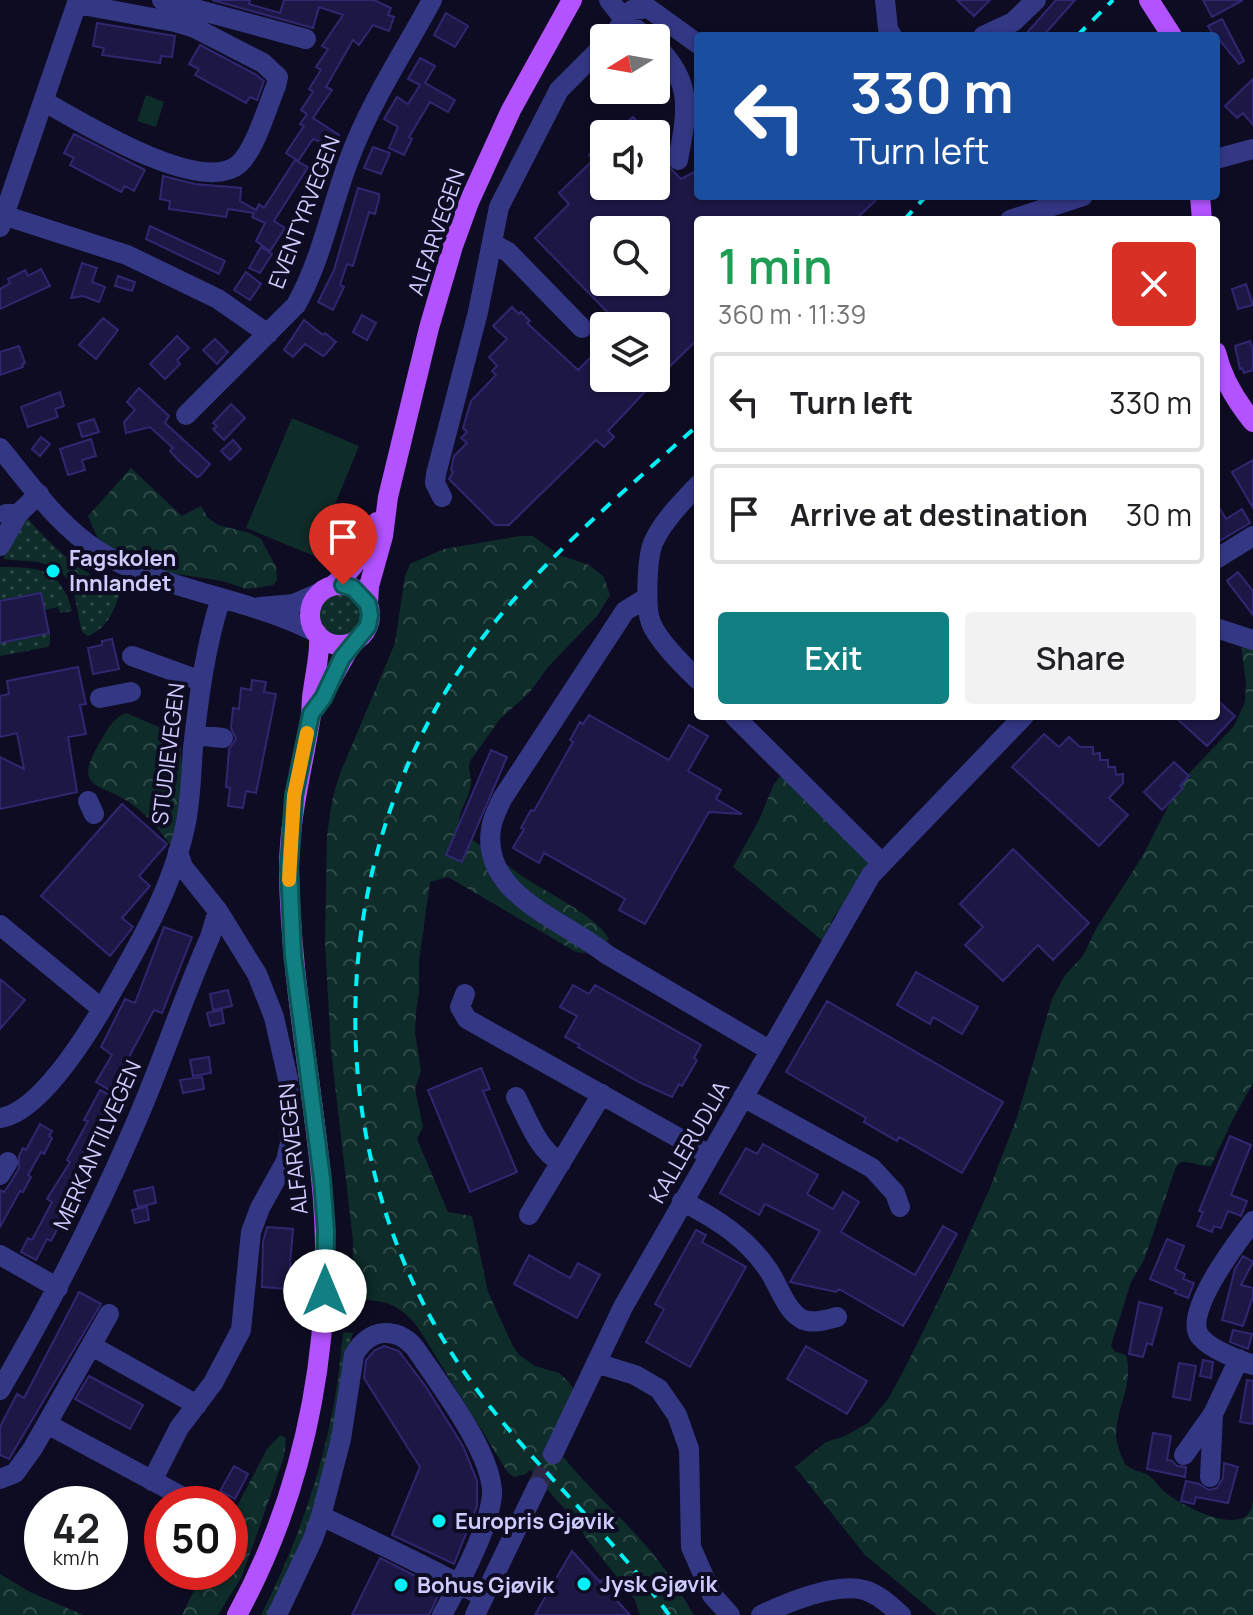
<!DOCTYPE html>
<meta charset="utf-8">
<style>
:root{--surface:#fff;--page:#f2f2f2;--text:#202124;--muted:#757577;--line:#e0e0e0;--accent:#127f83}
body{margin:0;font-family:Manrope,sans-serif;background:var(--page);color:var(--text);height:100vh;display:flex;flex-direction:column;font-size:30px;white-space:nowrap}
*{box-sizing:border-box;margin:0}
p{font-size:26px;color:var(--muted)}
.icon{flex:none;width:44px;height:44px;fill:none;stroke:currentColor;stroke-width:2;stroke-linecap:round;stroke-linejoin:round}
.map{position:relative;flex:1;overflow:hidden}
.details{position:absolute;left:694px;top:216px;width:526px;height:504px;display:flex;flex-direction:column;background:var(--surface);border-radius:8px;box-shadow:0 2px 6px #0004}
.details>*{flex:none}
.top-card{position:absolute;left:694px;top:32px;width:526px;height:168px;border-radius:8px;box-shadow:0 2px 6px #0004;background:#1a4fa0;color:#fff;overflow:hidden}
.needle{width:52px;rotate:259deg}
.buttons{position:absolute;left:590px;top:24px;display:grid;gap:16px}
.buttons a{display:grid;place-items:center;width:80px;height:80px;border-radius:8px;background:var(--surface);box-shadow:0 2px 6px #0004;font-size:40px}
.speed{position:absolute;left:24px;top:1486px;display:flex;gap:16px;font-size:40px;font-weight:700;text-align:center}
.speed>*{display:grid;place-content:center;width:104px;height:104px;border-radius:50%;background:var(--surface);box-shadow:0 2px 6px #0004;line-height:1}
.speed small{font-size:20px;font-weight:400}
.speed .limit{border:12px solid #d22;background:#fff;color:#111}
.pin{position:absolute;display:grid;place-items:center;width:68px;height:68px;color:#fff;margin:-82px -34px;border-radius:50% 50% 50% 0;rotate:-45deg;box-shadow:0 0 8px #0007}
.pin .icon{rotate:45deg}
.me{position:absolute;width:88px;margin:-44px;rotate:0deg;stroke-linejoin:round;filter:drop-shadow(0 0 6px #0008)}
.turn{display:flex;align-items:center;gap:28px;height:168px;padding:0 24px;font-size:36px}
.turn .icon{width:104px;height:104px;stroke-width:2.5}
.turn b{display:block;font-size:56px;line-height:68px}
.round{display:grid;place-items:center;flex:none;width:84px;height:84px;border-radius:8px;background:var(--page)}
.overview{display:flex;align-items:center;justify-content:space-between;height:136px;padding:0 24px}
h1{font-size:48px;font-weight:600;line-height:60px;color:#1e9e55}
.button{display:flex;gap:16px;margin-top:auto;padding:16px 24px}
.button a{flex:1;height:92px;border-radius:8px;background:var(--accent);color:#fff;font-size:32px;font-weight:600;line-height:92px;text-align:center}
.button a+a{background:var(--page);color:var(--text)}
ul{padding:0;list-style:none}
li{display:flex;align-items:center;gap:24px;height:100px;margin:0 16px 12px;padding:0 8px;border:4px solid var(--line);border-radius:8px}
li div{flex:1}
li b{display:block;font-size:30px}
li em{font-style:normal}
.map>svg:first-child{display:block}
.grass{fill:url(#grass-dots)}
.forest{fill:url(#forest-crowns)}
.park{fill:#0e2c29}
.building{fill:#1c1744;stroke:#302771;stroke-width:2;fill-rule:evenodd}
.lines{fill:none;stroke-linecap:round;stroke-linejoin:round}
.minor-tunnel{stroke:#2b2943;stroke-width:20;stroke-dasharray:20 10;stroke-linecap:butt}
.minor{stroke:#333784;stroke-width:20}
.major{stroke:#b253ff;stroke-width:20}
.rail{stroke:#00f1f7;stroke-width:4;stroke-dasharray:12 10;stroke-linecap:butt}
.route-casing{stroke:#0c5355;stroke-width:20}
.route{stroke:#127f83;stroke-width:14}
.slow{stroke:#f59e0b;stroke-width:14}
.poi-dot{fill:#00f1f7;stroke:#0e0c22;stroke-width:3}
.labels{text-anchor:middle;dominant-baseline:central;stroke-width:8;stroke-linejoin:round;paint-order:stroke}
.street-label{font-size:22px;fill:#ceccff;stroke:#0e0c22}
.poi-label{font-size:22px;font-weight:bold;fill:#ceccff;stroke:#0e0c22;text-anchor:start}
</style>
<div class="map">
<svg width="1253" height="1615" viewBox="0 0 1253 1615">
<defs>
<pattern id="grass-dots" width="8" height="8" patternUnits="userSpaceOnUse" patternTransform="scale(2)"><rect width="8" height="8" fill="#0e2c29"/><path d="M2 2h.1M6 6h.1" fill="none" stroke="#304949" stroke-width="1.8" stroke-linecap="round"/></pattern>
<pattern id="forest-crowns" width="20" height="18" patternUnits="userSpaceOnUse" patternTransform="scale(2)"><rect width="20" height="18" fill="#0e2c29"/><path d="M2 6a3 3 0 1 1 6 0M12 15a3 3 0 1 1 6 0" fill="none" stroke="#304949"/></pattern>
</defs>
<rect width="100%" height="100%" fill="#0e0c22"/>
<path class="grass" d="M27,518C58,552 77,570 119,590L120,593C113,613 108,627 88,636L82,632C74,599 78,570 37,562C26,560 15,561 4,559V551Z
M0,567C41,567 61,569 72,611L60,613L58,607L45,610L41,592L0,600Z
M317 616a22 22 0 1 1 44 0a22 22 0 1 1-44 0Z
M50,632V644L48,647L0,656V642Z
M343,1332L353,1333L345,1358L343,1388L314,1513L270,1615H261C306,1527 336,1431 343,1332Z"/>
<path class="forest" d="M131,468L182,516L201,506L208,518L218,525L250,533L261,539L276,567L277,580L273,585L247,589L222,581L158,571L121,559L97,537L88,516Z
M520,536H533L559,555L589,565L604,577L610,595L597,616L548,667L529,693L500,719L470,761C467,771 473,779 470,788C467,806 452,816 464,834C483,847 501,860 519,874C543,891 596,915 609,939C601,949 590,955 576,952L448,877L430,882L419,961V993L416,1012L415,1032L421,1071L415,1089L423,1127L417,1139L448,1212L472,1216L488,1292L512,1344L519,1355L535,1366L559,1373L568,1381L575,1391L554,1445C586,1489 631,1523 663,1567C675,1582 684,1599 694,1615H640L635,1600L586,1538L576,1522L530,1470L526,1474L514,1477L508,1473L417,1326C397,1302 385,1301 355,1299L352,1293L353,1241L331,1050L325,944L327,835L332,801L339,776L395,643L405,576L410,564L444,549Z
M1240,637L1253,638V1083L1233,1119L1211,1166C1199,1167 1192,1161 1181,1162L1176,1167L1144,1260L1131,1282L1111,1345L1114,1351L1126,1355C1134,1382 1117,1407 1116,1433C1116,1444 1121,1455 1125,1464C1132,1471 1140,1471 1148,1475C1155,1480 1160,1488 1166,1493C1181,1505 1234,1533 1249,1513C1252,1509 1252,1505 1253,1500V1615H937L865,1555L795,1467L826,1442L845,1436L868,1423L888,1399L904,1370L951,1275L989,1190L1017,1117L1052,999L1065,975L1083,956L1097,927L1142,857L1180,783L1234,726L1245,702L1246,683Z
M126,713L180,736L183,787L171,846C160,830 149,817 133,805C101,781 70,793 101,740C107,730 114,717 126,713Z
M782,774L871,853L866,877L833,918L824,942L733,867L759,820L774,784Z
M280,1435L286,1438L284,1457L242,1576L218,1615H182L203,1572H230V1520L267,1449Z
M0,1574L30,1592L83,1615H0Z"/>
<path class="park" d="M146,95L164,102L156,127L137,121Z
M292,418L359,446L314,556L246,528Z"/>
<path class="building" d="M212,0H250L249,4L280,13L284,0H374L391,8L388,15L394,17L389,31L373,25L359,45L353,40L326,87L332,90L313,118L339,135L334,147L313,139L298,161L286,153L304,126L300,124L307,114L301,110L313,92L309,89L321,70L316,67L328,49L322,46L343,15L319,7L313,28Z
M957,0H990L974,16Z
M1056,0H1075L1043,36H1024Z
M1203,0H1243L1212,17Z
M446,13L468,26L455,47L434,35Z
M1222,19L1244,61L1239,64L1218,38L1214,36L1208,26Z
M97,23L175,36L172,57L161,56L160,63L102,55L104,48L93,46Z
M200,45L255,74L264,81L257,100L250,97L246,103L195,75L199,69L189,64Z
M420,58L435,66L425,83L455,100L448,112L430,102L409,137L412,139L404,155L389,148L398,127L384,119L397,97L408,104L420,85L408,79Z
M1253,79V125L1243,113L1237,118L1225,106Z
M633,117L649,134H610L624,121L626,123Z
M74,134L145,170L134,191L125,186L121,192L70,165L74,158L64,153Z
M604,140V186H656V154L681,179L698,170V196H880L855,220H698V339L665,371L656,362V326H621L535,238L569,204L559,193L593,160L589,155ZM604,230H656V282H604Z
M373,147L390,153L381,174L364,168Z
M295,160L308,167L274,221L285,228L270,251L256,241L265,223L252,217L254,213L228,209L226,217L169,209L170,201L160,199L163,176L195,184L241,188L240,201L256,210L259,204L264,208Z
M358,188L379,194V199L375,214L369,212L353,266L347,264L340,285L344,287L333,310L318,302L334,270Z
M150,226L225,261L219,274L146,239Z
M261,247L272,254L260,273L249,268Z
M82,263L97,268L92,282L105,287L99,302L83,296L71,298Z
M41,269L50,286L0,309V289L10,283L8,279L25,270L28,276Z
M246,272L261,284L250,300L234,290Z
M118,276L135,282L132,291L115,286Z
M1246,284L1253,305L1238,309L1232,289Z
M512,307L519,314L521,312L530,321L527,323L578,370L592,356L595,358L604,349V378H658L608,431L614,437L604,447L596,440L509,525H495L449,479L453,472L451,470L454,456L467,443L461,438L467,432L463,428L471,401L496,375L492,371L497,366L489,357L507,339L493,326Z
M362,315L376,323L367,340L353,332Z
M103,318L118,330L96,359L79,345Z
M304,320L323,335L325,333L336,342L325,355L323,356L305,344L293,357L284,350Z
M177,336L189,348L177,360L180,364L165,379L150,364Z
M215,339L228,352L217,364L203,350Z
M1250,341L1253,350V370L1244,373L1242,368L1240,369L1235,346Z
M19,346L25,363L22,364L23,367L0,375V352Z
M139,388L169,416L165,423L210,464L200,476L197,477L179,461L170,451L173,448L150,427L126,433L124,422L135,410L127,402Z
M60,392L64,406L55,409L58,417L28,427L21,407Z
M231,404L245,418L224,440L213,429L217,426L213,423Z
M94,419L99,432L82,437L78,424Z
M41,437L50,444L40,456L32,449Z
M91,439L96,456L82,460L85,470L68,475L60,449Z
M233,440L241,449L230,460L221,451Z
M1253,460V508L1232,472Z
M1216,502L1226,519L1242,509L1250,523L1216,543Z
M1238,572L1253,591V615L1227,581Z
M41,593L49,633L0,643V601Z
M112,639L119,669L93,674L88,648L102,645V641Z
M78,667L86,704L80,705L86,734L68,737L77,792L0,809V757L24,769L17,733L0,737V696L9,694L7,681Z
M252,680L266,682L264,692L276,694L256,793L246,791L243,808L228,806L230,788L226,787L229,749L236,739L231,728L233,708L239,709L241,688L251,690Z
M1216,699L1235,716L1207,746L1174,716H1216Z
M589,715L669,760L689,725L708,736L688,771L721,790L716,799L742,814L709,812L645,924L619,910L625,899L544,853L539,863L513,848L524,829L521,828L531,810L534,811L573,742L570,740L580,722L583,724Z
M1044,734L1059,747L1069,737L1080,747H1093V754L1100,753V760H1108V767H1115L1116,775L1123,774V783L1109,798L1128,815L1099,846L1012,767Z
M491,750L507,757L462,862L446,855Z
M1174,762L1189,776L1180,786L1183,788L1162,810L1144,792Z
M122,804L167,844L139,876L150,886L122,918L133,927L110,956L41,896Z
M1013,849L1089,923L1053,960L1038,945L1003,981L965,945L983,927L960,904Z
M164,927L192,937L162,1013L154,1010L111,1091L96,1082L112,1055L101,1047L125,999L135,1003Z
M916,972L978,1007L962,1034L933,1017L930,1024L897,1005Z
M0,979L25,1000L0,1029Z
M573,985L589,994L595,985L701,1045L694,1058L697,1060L682,1086L679,1084L672,1097L639,1082L578,1047L580,1045L565,1037L577,1016L560,1007Z
M228,990L232,1006L213,1010L210,994Z
M827,1001L1003,1102L962,1173L899,1137L897,1141L864,1122L866,1118L786,1072Z
M222,1010L224,1023L210,1026L207,1013Z
M209,1057L211,1073L193,1076L190,1060Z
M481,1068L490,1089L483,1091L517,1172L470,1192L428,1090Z
M202,1077L204,1089L183,1093L180,1080Z
M100,1090L111,1096L110,1100L113,1102L97,1132L100,1134L79,1173L82,1174L59,1212L63,1218L61,1222L51,1241L47,1239L36,1260L21,1252L28,1238L32,1240L52,1202L47,1199L70,1162L67,1160L88,1121L84,1120Z
M40,1124L52,1131L49,1136L52,1138L44,1154L41,1152L28,1175L31,1177L23,1192L20,1191L0,1227V1190L4,1192L11,1182L19,1168V1156L23,1148L26,1150Z
M1230,1136L1251,1145L1231,1195L1247,1201L1241,1216L1228,1211L1221,1228L1214,1226L1212,1232L1197,1226L1203,1212L1199,1211Z
M763,1144L818,1175L807,1194L833,1209L843,1192L859,1202L841,1232L915,1275L943,1226L957,1234L903,1326L839,1289L836,1292L790,1282L820,1231L765,1204L759,1215L720,1193L746,1148L757,1154Z
M153,1187L156,1203L138,1207L134,1191Z
M147,1207L149,1220L135,1223L132,1210Z
M267,1227L293,1229L288,1289L262,1287L263,1242Z
M696,1230L706,1235L702,1242L746,1267L690,1367L646,1342L664,1309L655,1304Z
M1167,1239L1184,1246L1175,1269L1185,1274L1183,1279L1194,1283L1188,1298L1175,1293L1176,1290L1150,1279Z
M529,1255L570,1278L578,1263L600,1275L577,1318L514,1284Z
M1243,1256L1253,1262L1241,1285L1253,1288V1296L1243,1326L1222,1320L1235,1269Z
M79,1292L101,1304L9,1459L0,1455V1427L17,1394L24,1398Z
M1139,1302L1162,1308L1152,1345L1147,1343L1143,1357L1129,1354Z
M1233,1330L1252,1334L1248,1349L1230,1342Z
M384,1346L399,1351L426,1387L463,1446L477,1481V1506L454,1564L392,1535L420,1467L364,1378L366,1360L375,1350Z
M806,1346L867,1381L847,1414L787,1379Z
M1203,1360L1213,1362L1211,1378L1200,1376Z
M1179,1363L1196,1366L1190,1400L1173,1397Z
M89,1376L143,1405L130,1429L75,1399Z
M1247,1380L1253,1381V1424L1240,1422Z
M1153,1433L1171,1436L1167,1460L1172,1461L1177,1466L1186,1467L1185,1477L1147,1469Z
M1224,1463L1238,1467L1228,1503L1196,1497L1194,1504L1181,1501L1186,1481L1199,1484L1209,1490L1217,1488L1223,1478Z
M234,1466L248,1474L235,1499L220,1491Z
M572,1551L600,1582L608,1575L619,1587L611,1594L630,1615H535Z
M380,1558L441,1589L429,1615H352Z"/>
<g class="lines">
<path class="minor-tunnel" d="M537,1487L553,1454"/>
<path class="minor" d="M162,0L306,39
M609,0L624,19L647,38
M885,0L888,29L892,36
M983,36L1013,22L1036,0
M611,38L632,10L648,8L698,44
M656,46C694,82 687,113 678,160
M45,102C81,122 201,197 239,164C255,150 267,107 276,86L278,77L263,63L195,28L175,22L77,4
M1216,159L1253,149
M0,214L127,255L218,299L268,334
M1010,220L1083,196
M0,227L78,0
M492,243L508,252L582,328
M186,415L296,305C322,259 331,206 350,157C371,101 404,52 432,0
M0,448C29,483 58,525 97,550C158,590 246,597 313,631
M698,485C682,502 662,522 653,543C647,558 645,608 651,623C659,642 684,666 698,680
M442,497L435,483L436,474L478,312L499,207L559,90L604,45
M6,514H18L39,494
M0,546L18,514
M1216,559L1253,536
M646,598L625,611L502,799C498,808 492,819 491,829C481,895 564,920 606,954L769,1050
M260,607L294,604L319,593
M1216,628L1253,640
M132,656L201,681
M100,698L131,692
M734,716L882,863
M195,735L223,738
M88,801L94,814
M0,925L102,1009C135,951 171,893 185,827C191,801 191,773 193,748C199,696 205,647 221,598
M465,994L460,1007L467,1019L709,1155
M516,1097C528,1120 538,1150 561,1163
M743,1097L872,1168L895,1193L900,1207
M0,1118C38,1113 83,1041 102,1009
M0,1175L8,1162
M682,1201C717,1219 747,1238 769,1271C779,1286 785,1308 800,1318C810,1325 826,1320 837,1317
M529,1215L602,1094
M1253,1221C1238,1241 1184,1311 1199,1335C1207,1348 1239,1360 1253,1365
M0,1255L58,1288
M92,1346L197,1405
M596,1363L635,1375L659,1389L677,1415L689,1449L691,1547L712,1595L730,1615
M0,1390C50,1305 94,1219 133,1129C161,1066 182,1000 210,937L218,911L183,867L178,852
M47,1424L196,1504
M553,1454L623,1307L871,875L1024,716
M1184,1455L1213,1414L1239,1359
M1210,1477L1213,1414
M0,1479L15,1473L33,1448L109,1314
M152,1481L179,1428L213,1383L241,1330L251,1232L260,1208L286,1161L290,1143L288,1079L274,1017L257,974L218,911
M277,1615L313,1539L321,1516
M442,1615C459,1584 489,1529 492,1495C494,1455 438,1382 415,1348C396,1325 368,1329 354,1355L341,1439L321,1516C376,1542 430,1568 484,1597
M475,1615L537,1487
M761,1615C786,1603 836,1582 864,1590C877,1593 891,1606 901,1615"/>
<path class="major" d="M1149,0L1172,36
M1200,196L1202,220
M1216,352C1222,378 1236,401 1253,422
M310 615a30 30 0 1 1 60 0a30 30 0 1 1-60 0Z
M332,586C354,571 367,547 377,522
M368,604L369,586L383,536L388,497L429,328L453,246L469,202L511,110L572,0
M316,707L352,643
M237,1615C310,1481 336,1327 321,1177C311,1075 290,973 289,870C289,816 303,768 311,715C312,707 311,699 313,691C315,673 320,656 319,638"/>
<path class="rail" d="M1077,36L1113,0
M904,220L926,196
M669,1615C602,1521 510,1447 449,1349C310,1127 327,831 491,627C551,552 627,489 698,425"/>
</g>
<g class="lines">
<g class="route-casing">
<path id="route" d="M325,1291L326,1231L322,1179L293,955L289,868L294,796L311,714L323,698L342,658L368,626L370,615L368,604L353,588L343,585"/>
</g>
<use href="#route" class="route"/>
<path class="slow" d="M289,880L294,796L307,733"/>
</g>
<g class="poi-dot">
<circle cx="53" cy="571" r="8"/>
<circle cx="439" cy="1521" r="8"/>
<circle cx="584" cy="1584" r="8"/>
<circle cx="401" cy="1585" r="8"/>
</g>
<g class="labels">
<g class="street-label">
<text transform="translate(304 212) rotate(-69)">EVENTYRVEGEN</text>
<text transform="translate(436 232) rotate(-71)">ALFARVEGEN</text>
<text transform="translate(168 754) rotate(-83)">STUDIEVEGEN</text>
<text transform="translate(689 1142) rotate(-60)">KALLERUDLIA</text>
<text transform="translate(97 1145) rotate(-66)">MERKANTILVEGEN</text>
<text transform="translate(293 1149) rotate(-96)">ALFARVEGEN</text>
</g>
<g class="poi-label">
<text x="69" y="558">Fagskolen<tspan x="69" dy="25">Innlandet</tspan></text>
<text x="455" y="1521">Europris Gjøvik</text>
<text x="600" y="1584">Jysk Gjøvik</text>
<text x="417" y="1585">Bohus Gjøvik</text>
</g>
</g>
</svg>
<div class="buttons">
<a><svg class="needle" viewBox="-14 -14 28 28"><path d="M0-13l5 13h-10z" fill="#e53935"/><path d="M0 13l5-13h-10z" fill="#757577"/></svg></a>
<a><svg class="icon" aria-label="sound" viewBox="0 0 24 24"><path d="M4 9h4l5-4v14l-5-4H4zM17 9q2 3 0 6"/></svg></a>
<a><svg class="icon" aria-label="search" viewBox="0 0 24 24"><circle cx="10" cy="10" r="6"/><path d="M15 15l6 6"/></svg></a>
<a><svg class="icon" aria-label="layers" viewBox="0 0 24 24"><path d="M12 4l9 5-9 5-9-5zM3 14l9 5 9-5"/></svg></a>
</div>
<div class="speed"><div>42<small>km/h</small></div><div class="limit">50</div></div>
<div class="pin" style="left:343px;top:585px;background:#d93025"><svg class="icon" aria-label="arrive" viewBox="0 0 24 24"><path d="M6 21V4h12l-3 4 3 4H6"/></svg></div>
<svg class="me" style="left:325px;top:1291px" viewBox="-20 -20 40 40"><circle r="19" fill="#fff"/><path d="M0-13L10 11 0 6-10 11z" fill="#127f83"/></svg>
<div class="top-card">
<div class="turn"><svg class="icon" aria-label="left" viewBox="0 0 24 24"><path d="M17 20v-9H6M10 6l-5 5 5 5"/></svg><div><b>330 m</b>Turn left</div></div>
</div>
<section class="details">
<div class="overview"><div><h1>1 min</h1><p>360 m · 11:39</p></div><a class="round" style="background:#d93025;color:#fff"><svg class="icon" aria-label="close" viewBox="0 0 24 24"><path d="M6 6l12 12M18 6L6 18"/></svg></a></div>
<ul>
<li><svg class="icon" aria-label="left" viewBox="0 0 24 24"><path d="M17 20v-9H6M10 6l-5 5 5 5"/></svg><div><b>Turn left</b></div><em>330 m</em></li>
<li><svg class="icon" aria-label="arrive" viewBox="0 0 24 24"><path d="M6 21V4h12l-3 4 3 4H6"/></svg><div><b>Arrive at destination</b></div><em>30 m</em></li>
</ul>
<div class="button"><a>Exit</a><a>Share</a></div>
</section>
</div>
